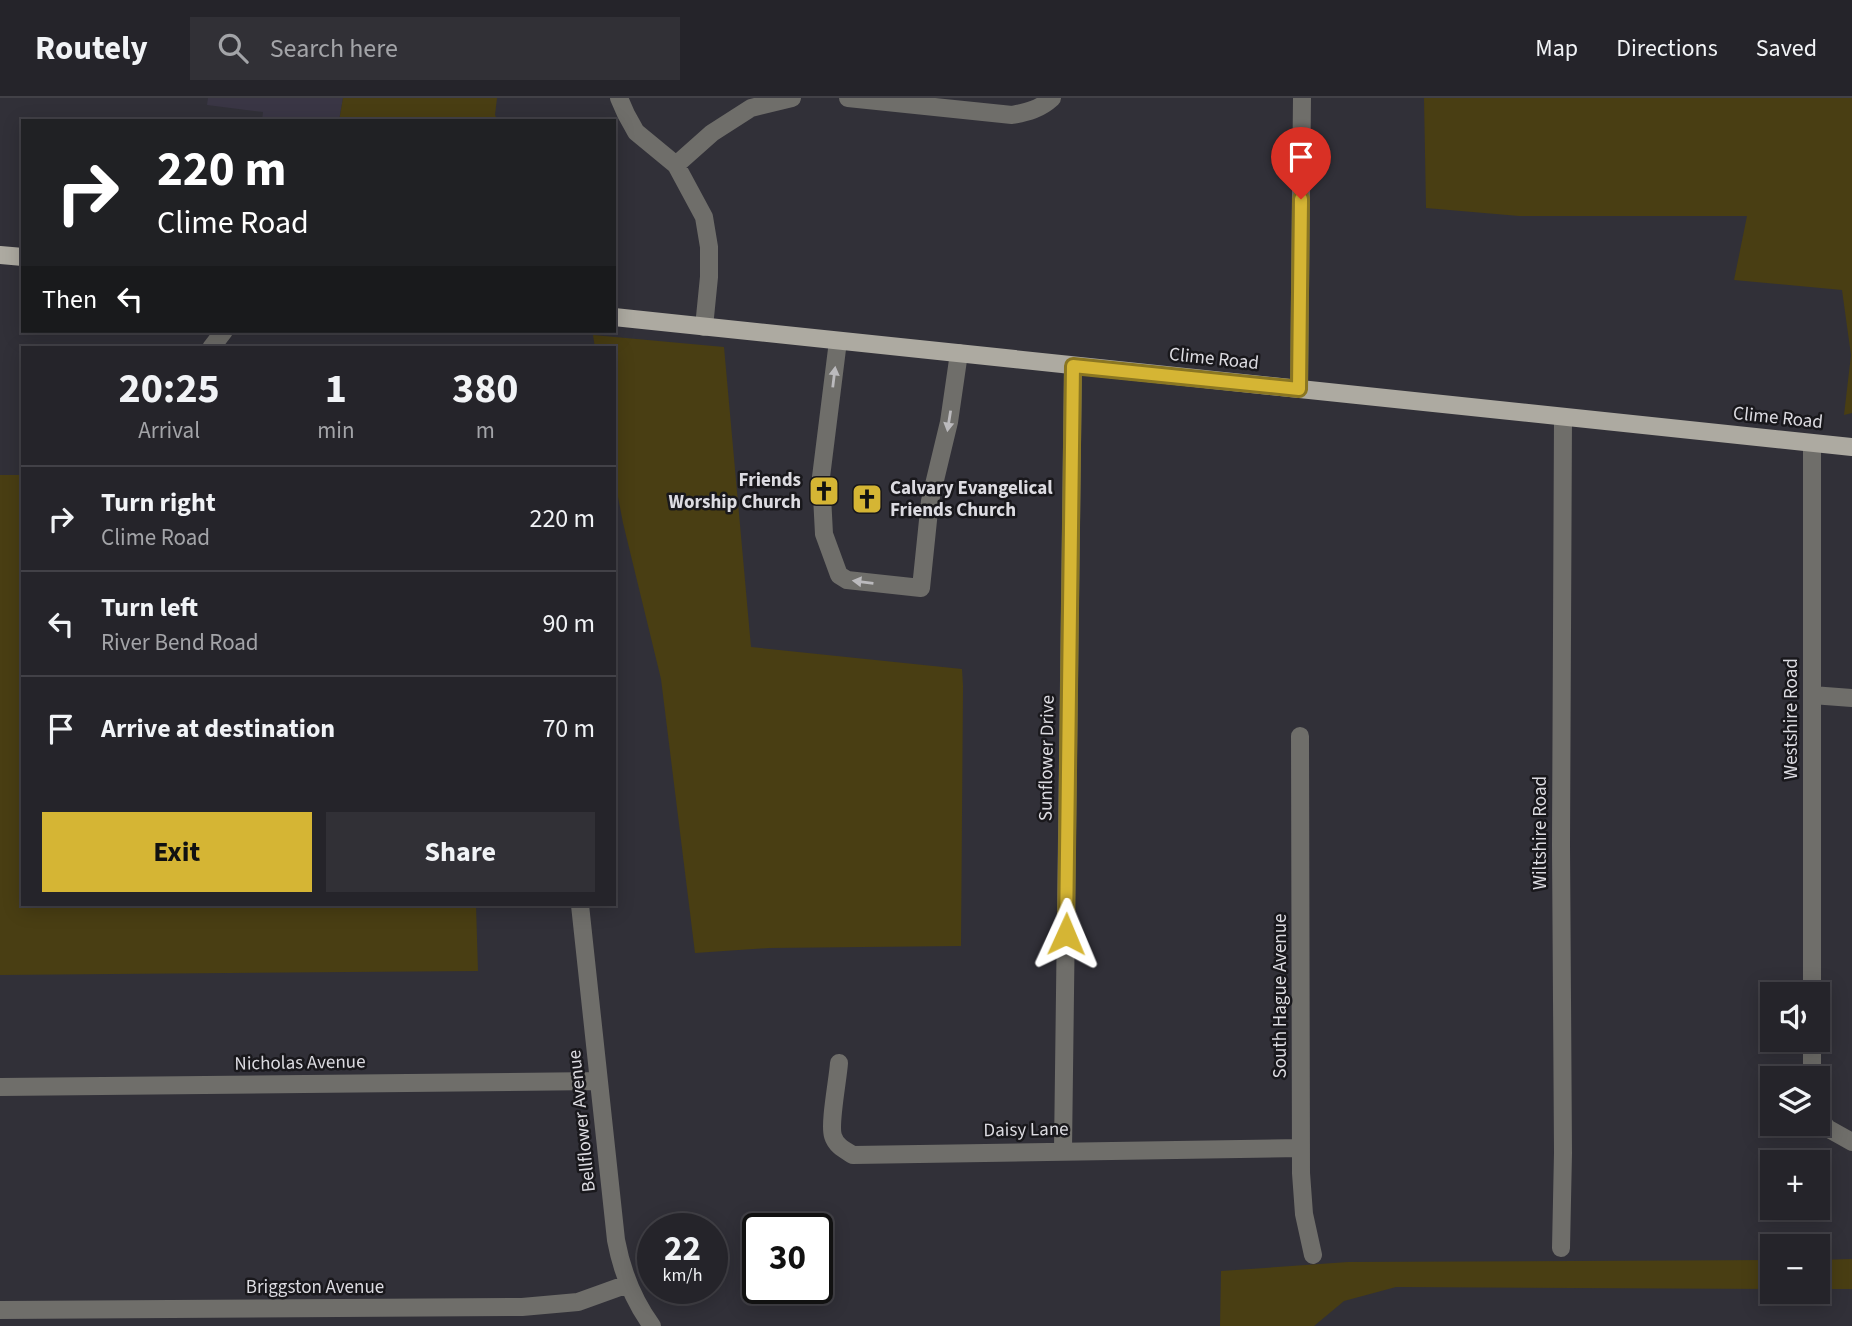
<!DOCTYPE html>
<meta charset="utf-8">
<style>
:root{--surface:#25242a;--page:#313036;--text:#f1f3f6;--muted:#a3a4a8;--line:#424147;--accent:#d5b534}
body{margin:0;font-family:"Source Sans 3",sans-serif;background:var(--page);color:var(--text);height:100vh;display:flex;flex-direction:column;font-size:26px;white-space:nowrap}
*{box-sizing:border-box;margin:0}
p{font-size:23px;color:var(--muted)}
.icon{flex:none;width:38px;height:38px;fill:none;stroke:currentColor;stroke-width:2;stroke-linecap:round;stroke-linejoin:round}
.map{position:relative;flex:1;overflow:hidden}
.side{position:absolute;left:21px;top:248px;width:595px;height:560px;display:flex;flex-direction:column;background:var(--surface);border-radius:0px;box-shadow:0 4px 18px #0003,0 0 0 2px var(--line)}
.side>*{flex:none}
.guide{position:absolute;left:21px;top:21px;width:595px;height:214px;border-radius:0px;box-shadow:0 4px 18px #0003,0 0 0 2px var(--line);background:#202124;color:#fff;overflow:hidden}
.tools{position:absolute;left:1760px;top:884px;display:grid;gap:14px}
.tools a{display:grid;place-items:center;width:70px;height:70px;border-radius:0px;background:var(--surface);box-shadow:0 4px 18px #0003,0 0 0 2px var(--line);font-size:35px}
.speed{position:absolute;left:637px;top:1115px;display:flex;gap:14px;font-size:35px;font-weight:700;text-align:center}
.speed>*{display:grid;place-content:center;width:91px;height:91px;border-radius:50%;background:var(--surface);box-shadow:0 4px 18px #0003,0 0 0 2px var(--line);line-height:1}
.speed small{font-size:18px;font-weight:400}
.speed .limit{border:4px solid #111;border-radius:10px;background:#fff;color:#111}
.pin{position:absolute;display:grid;place-items:center;width:60px;height:60px;color:#fff;margin:-72px -30px;border-radius:50% 50% 50% 0;rotate:-45deg;box-shadow:0 0 7px #0007}
.pin .icon{rotate:45deg}
.me{position:absolute;width:77px;margin:-38px;rotate:1deg;stroke-linejoin:round;filter:drop-shadow(0 0 5px #0008)}
.turn{display:flex;align-items:center;gap:24px;height:147px;padding:0 21px;font-size:32px}
.turn .icon{width:91px;height:91px;stroke-width:2.5}
.turn b{display:block;font-size:49px;line-height:60px}
.then{display:flex;align-items:center;height:66px;padding:0 21px;background:#0003;gap:14px;font-size:26px}
.eta{display:flex;justify-content:space-evenly;align-items:center;height:119px;text-align:center}
.eta b{font-size:42px;font-weight:700;line-height:49px}
.button{display:flex;gap:14px;margin-top:auto;padding:14px 21px}
.button a{flex:1;height:80px;border-radius:0px;background:var(--accent);color:#111;font-size:28px;font-weight:700;line-height:80px;text-align:center}
.button a+a{background:var(--page);color:var(--text)}
ul{padding:0;list-style:none}
li{display:flex;align-items:center;gap:21px;height:105px;padding:0 21px;border-top:2px solid var(--line)}
li div{flex:1}
li b{display:block;font-size:26px}
li em{font-style:normal}
header{display:flex;align-items:center;gap:42px;box-sizing:border-box;height:98px;padding:0 35px;background:var(--surface);border-bottom:2px solid var(--line)}
header strong{font-size:33px}
nav{display:flex;gap:38px;margin-inline-start:auto;font-size:24px}
.search{width:490px;height:63px;background:var(--page);display:flex;align-items:center;gap:18px;box-sizing:border-box;padding:0 24px;border-radius:0px;color:var(--muted);font-size:26px}
.map>svg:first-child{display:block}
.built{fill:#3a3645}
.green{fill:#493e13}
.lines{fill:none;stroke-linecap:round;stroke-linejoin:round}
.minor{stroke:#6f6e6a;stroke-width:18}
.major{stroke:#adaaa1;stroke-width:18}
.oneway{fill:#bbbabd}
.route-casing{stroke:#8a7622;stroke-width:18}
.route{stroke:#d5b534;stroke-width:12}
.labels{text-anchor:middle;dominant-baseline:central;stroke-width:5;stroke-linejoin:round;paint-order:stroke}
.street-label{font-size:19px;fill:#dcdbe1;stroke:#19181c}
.poi-label{font-size:19px;font-weight:bold;fill:#dcdbe1;stroke:#19181c;text-anchor:end}
</style>
<header>
<strong>Routely</strong>
<div class="search"><svg class="icon" aria-label="search" viewBox="0 0 24 24"><circle cx="10" cy="10" r="6"/><path d="M15 15l6 6"/></svg>Search here</div>
<nav><a>Map</a><a>Directions</a><a>Saved</a></nav>
</header>
<div class="map">
<svg width="1852" height="1228" viewBox="0 0 1852 1228">
<rect width="100%" height="100%" fill="#313038"/>
<path class="built" d="M208,0H343L339,23H262L263,14L207,7Z"/>
<path class="green" d="M343,0H497L495,17L498,23H339Z
M1424,0H1852V315L1844,317L1851,257L1842,192L1734,182L1747,118H1519L1426,110Z
M593,237L724,249L751,549L962,571L963,588L961,848L769,850L695,855L661,581L623,425L614,378V250H595Z
M0,377H23V807H476L478,873L0,877Z
M1852,1161V1191H1818V1162Z
M1773,1162V1191L1396,1189L1344,1203L1314,1228H1220L1221,1173L1348,1164Z"/>
<g class="lines">
<path class="minor" d="M619,0L626,16L636,34L676,67L704,119L709,149V179L704,229
M848,0L1012,17C1028,14 1040,11 1052,0
M676,67L712,35L751,10L792,0
M838,243L821,379L824,436L839,477L847,482L921,490L930,403L949,324L959,255
M211,250L224,233
M1299,291L1302,0
M1812,346V896
M1812,597L1852,600
M1300,638L1301,1075L1304,1116L1313,1157
M580,807L616,1142C622,1174 633,1202 652,1228
M1812,942V980
M839,965C838,981 829,1026 833,1038C836,1048 845,1052 853,1057L1301,1050
M0,989L599,983
M1818,1017L1827,1030L1852,1044
M1063,1052L1073,268
M1561,1150L1563,1055L1561,747L1563,320
M0,1212L522,1209L578,1204L628,1186"/>
<path class="major" d="M0,157L23,159
M614,219L1852,349"/>
</g>
<defs><path id="oneway-solid" d="M-6-.8H1V-3.2L6.5 0L1 3.2V.8H-6Z" transform="scale(1.75)"/></defs>
<g class="oneway">
<use href="#oneway-solid" transform="translate(834 279) rotate(-83)"/>
<use href="#oneway-solid" transform="translate(949 323) rotate(99)"/>
<use href="#oneway-solid" transform="translate(863 484) rotate(-173)"/>
</g>
<g class="lines">
<g class="route-casing">
<path id="route" d="M1066,836L1073,268L1299,291L1301,101"/>
</g>
<use href="#route" class="route"/>
</g>
<defs>
<g id="church-square" transform="scale(1.575)"><rect x="-9" y="-9" width="18" height="18" rx="4" fill="#d5b534" stroke="#19181c"/><path d="M-1.2-6h2.4v3.5h3.3v2.4h-3.3V6h-2.4V-.1h-3.3v-2.4h3.3Z" fill="#111"/></g>
</defs>
<g fill-rule="evenodd">
<use href="#church-square" x="824" y="393"/>
<use href="#church-square" x="867" y="401"/>
</g>
<g class="labels">
<g class="street-label">
<text transform="translate(1214 261) rotate(6)">Clime Road</text>
<text transform="translate(1778 320) rotate(6)">Clime Road</text>
<text transform="translate(1791 621) rotate(-90)">Westshire Road</text>
<text transform="translate(1047 660) rotate(-89)">Sunflower Drive</text>
<text transform="translate(1540 735) rotate(-90)">Wiltshire Road</text>
<text transform="translate(1280 898) rotate(-90)">South Hague Avenue</text>
<text transform="translate(300 965) rotate(-1)">Nicholas Avenue</text>
<text transform="translate(582 1023) rotate(-96)">Bellflower Avenue</text>
<text transform="translate(1026 1032) rotate(-1)">Daisy Lane</text>
<text x="315" y="1189">Briggston Avenue</text>
</g>
<g class="poi-label">
<text x="801" y="382">Friends<tspan x="801" dy="22">Worship Church</tspan></text>
<text x="890" y="390" text-anchor="start">Calvary Evangelical<tspan x="890" dy="22">Friends Church</tspan></text>
</g>
</g>
</svg>
<div class="tools">
<a><svg class="icon" aria-label="sound" viewBox="0 0 24 24"><path d="M4 9h4l5-4v14l-5-4H4zM17 9q2 3 0 6"/></svg></a>
<a><svg class="icon" aria-label="layers" viewBox="0 0 24 24"><path d="M12 4l9 5-9 5-9-5zM3 14l9 5 9-5"/></svg></a>
<a>+</a>
<a>−</a>
</div>
<div class="speed"><div>22<small>km/h</small></div><div class="limit">30</div></div>
<div class="pin" style="left:1301px;top:101px;background:#d93025"><svg class="icon" aria-label="arrive" viewBox="0 0 24 24"><path d="M6 21V4h12l-3 4 3 4H6"/></svg></div>
<svg class="me" style="left:1066px;top:836px" viewBox="-20 -20 40 40"><path d="M0-17L14 15 0 8-14 15z" fill="#d5b534" stroke="#fff" stroke-width="4"/></svg>
<div class="guide">
<div class="turn"><svg class="icon" aria-label="right" viewBox="0 0 24 24"><path d="M7 20v-9h11M14 6l5 5-5 5"/></svg><div><b>220 m</b>Clime Road</div></div>
<div class="then">Then<svg class="icon" aria-label="left" viewBox="0 0 24 24"><path d="M17 20v-9H6M10 6l-5 5 5 5"/></svg></div>
</div>
<section class="side">
<div class="eta">
<div><b>20:25</b><p>Arrival</p></div>
<div><b>1</b><p>min</p></div>
<div><b>380</b><p>m</p></div>
</div>
<ul>
<li><svg class="icon" aria-label="right" viewBox="0 0 24 24"><path d="M7 20v-9h11M14 6l5 5-5 5"/></svg><div><b>Turn right</b><p>Clime Road</p></div><em>220 m</em></li>
<li><svg class="icon" aria-label="left" viewBox="0 0 24 24"><path d="M17 20v-9H6M10 6l-5 5 5 5"/></svg><div><b>Turn left</b><p>River Bend Road</p></div><em>90 m</em></li>
<li><svg class="icon" aria-label="arrive" viewBox="0 0 24 24"><path d="M6 21V4h12l-3 4 3 4H6"/></svg><div><b>Arrive at destination</b></div><em>70 m</em></li>
</ul>
<div class="button"><a>Exit</a><a>Share</a></div>
</section>
</div>
